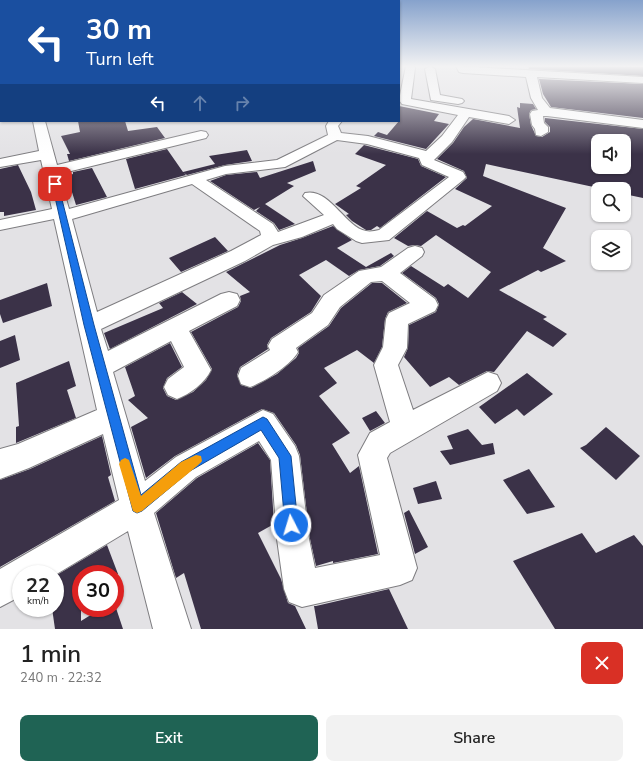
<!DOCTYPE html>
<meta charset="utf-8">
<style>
:root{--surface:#fff;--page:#f2f2f2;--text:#222;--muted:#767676;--accent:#1f6354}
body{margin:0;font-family:"Nunito Sans",sans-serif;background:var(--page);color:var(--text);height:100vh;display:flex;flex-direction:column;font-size:15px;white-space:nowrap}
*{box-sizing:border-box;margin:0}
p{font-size:13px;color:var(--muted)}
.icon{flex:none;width:22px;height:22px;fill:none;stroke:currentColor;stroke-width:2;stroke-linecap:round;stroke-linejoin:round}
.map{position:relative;height:629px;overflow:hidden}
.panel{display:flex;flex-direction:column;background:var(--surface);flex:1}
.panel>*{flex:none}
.top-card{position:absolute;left:0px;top:0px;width:400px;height:122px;box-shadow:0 1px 3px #0004;background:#1a4fa0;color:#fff;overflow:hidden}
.fabs{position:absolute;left:591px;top:134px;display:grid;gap:8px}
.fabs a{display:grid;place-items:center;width:40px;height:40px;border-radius:8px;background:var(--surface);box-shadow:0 1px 3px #0004;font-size:20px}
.speed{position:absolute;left:12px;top:565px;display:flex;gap:8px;font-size:20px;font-weight:700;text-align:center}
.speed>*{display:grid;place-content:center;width:52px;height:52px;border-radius:50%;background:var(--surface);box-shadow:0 1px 3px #0004;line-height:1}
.speed small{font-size:10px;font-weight:400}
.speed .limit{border:6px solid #d22;background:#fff;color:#111}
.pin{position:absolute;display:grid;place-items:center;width:34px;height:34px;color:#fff;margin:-17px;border-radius:8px;box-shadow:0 2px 6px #0006}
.me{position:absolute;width:44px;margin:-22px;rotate:355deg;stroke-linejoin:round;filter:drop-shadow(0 0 3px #0008)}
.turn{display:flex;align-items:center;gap:14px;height:84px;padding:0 20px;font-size:18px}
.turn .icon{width:52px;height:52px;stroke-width:2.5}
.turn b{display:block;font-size:28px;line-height:34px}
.lanes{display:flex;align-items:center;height:38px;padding:0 20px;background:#0003;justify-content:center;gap:20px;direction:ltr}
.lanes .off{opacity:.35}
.round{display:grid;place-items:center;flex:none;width:42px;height:42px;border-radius:8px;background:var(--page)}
.head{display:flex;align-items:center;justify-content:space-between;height:68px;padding:0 20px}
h1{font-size:24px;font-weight:600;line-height:30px}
.cta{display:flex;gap:8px;margin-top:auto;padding:8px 20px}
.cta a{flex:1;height:46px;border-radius:8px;background:var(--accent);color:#fff;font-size:16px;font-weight:600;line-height:46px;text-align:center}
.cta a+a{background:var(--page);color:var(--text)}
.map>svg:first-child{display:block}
.built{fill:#d8d4de}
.building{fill:#3b3248;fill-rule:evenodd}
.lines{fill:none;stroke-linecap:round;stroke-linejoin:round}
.minor-casing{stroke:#7e7d80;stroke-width:2}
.minor{fill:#fff;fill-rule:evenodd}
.route{fill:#1a73e8;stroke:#114b97}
.slow{fill:#f59e0b}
</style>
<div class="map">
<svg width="643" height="629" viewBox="0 0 643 629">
<rect width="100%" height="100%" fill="#e3e2e5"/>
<path class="built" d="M468,66H609L617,76L468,68Z"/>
<path class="building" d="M528,66L643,67V76L529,69Z
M539,79L643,84V118L551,107L543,94Z
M520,103L533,104L536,109L531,110L529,114L531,125L536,136L542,137L550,132V127L545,122V118L643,129V198L624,194V189H603L486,164L483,176L566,208L543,248L566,261L541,272L538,270L499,290L547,317L543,319L567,334L553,347L527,331L494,372L487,371L459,385L449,377L430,387L404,357L408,348L409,325L436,312L439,304L436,298L402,273L411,266L444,287L448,284L468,298L491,272L436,235L421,246L415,245L408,246L394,238L427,211L457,228L463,225L465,226L492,206L455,189L467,178L464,171L437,159L453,143L464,127L473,119L520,128L517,107L520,108ZM598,141H624V167H598Z
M399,106L439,114L434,121L449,124L426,149L374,136L378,132L387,135L399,121Z
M78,121H125L128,131L157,127L165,138L69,161L67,154H70L61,136L80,132Z
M364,145L418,159L421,166L446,177L380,228L377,226L371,230H366L352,221L346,215L349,214L335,204L361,188L356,186L386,165L355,154Z
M167,149L183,172L215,164L209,156L247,150L252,161L225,165L187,175L184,173L186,175L135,189L126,159Z
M313,161L316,171L287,183L294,186L265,204L295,224L279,230L274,223L256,211L260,207L254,210L210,181L226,175L257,172L260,178Z
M18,165L31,192L36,210L4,216V212H0V169Z
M92,168L107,197L76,205L67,176L73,174V172Z
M333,226L352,240L337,248L366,267L391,253L394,256L380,266L359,270L349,276L326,260L299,275L321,296L311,312L271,338L267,345L268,349L240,367L237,375L241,385L251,388L277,374L296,358L299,353L298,348L329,326L341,308L372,283H382L407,303L388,312L385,319L382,347L374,363L357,350L324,368L337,383L319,396L350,433L332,444L350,473L359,466L378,554L333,563V561L316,566L310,539L300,455L296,445L274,413L262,409L175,456L146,478L131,427L148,418L128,400L135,396L125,367L170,343L182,367L167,378L163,388L167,396L176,400L193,392L206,380L212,369L191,332L238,307L241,301L240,296L250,292L226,272L280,245L302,238Z
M215,237L228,251L181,272L169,258Z
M47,283L52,306L3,323L0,314V300Z
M182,292L197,304L110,349L104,333L163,308L159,303Z
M15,335L20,360L0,368V341Z
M69,361L76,386L67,390L76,418L16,443V427L19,426L16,383Z
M527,373L553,394L524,416L517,409L495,424L479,407Z
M376,411L385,423L370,431L362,418Z
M606,427L640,456L616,480L580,448L586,445Z
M468,429L482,445L493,443L495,454L450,465L440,451L453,449L447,436Z
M102,436L111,475L108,477L115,501L0,567V480L30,469Z
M258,443L270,460L274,524L258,533L281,579L288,603L295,606L306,629H201L184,573L176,578L156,513L197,478Z
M529,469L555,507L527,514L503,480Z
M436,481L442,499L418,504L413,488Z
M409,510L428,547L415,554L404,513Z
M582,533L596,553L634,535L643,546V629H555L513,561Z
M107,545L118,574H81V621L102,608H116L123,629H55L52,608H55V576Z
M389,589L408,629H318L314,606H316Z"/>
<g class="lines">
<g class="minor-casing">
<path id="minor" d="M406,66H414L415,68L411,99L509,116L515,120L509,124L469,117L452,142L434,160L463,172L466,177L463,180L389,240L362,243L356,241L337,229L333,224L302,237L273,245L245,261L101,329L108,351L221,294L229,292L237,294L240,300L237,306L189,331L211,370C205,383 190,394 177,399L168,395L164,387L168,379L184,367L171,341L113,372L145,481L176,457L263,410L273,414L295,446L299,456L309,539L315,568L380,555L358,455L370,433L390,422L374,365L383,347L386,319L389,313L410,303L382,281L371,282L340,307L328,325L296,348L298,352C291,365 264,382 250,387L241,384L238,376L241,368L270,350L268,346L272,339L312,313L324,295L359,271L381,267L408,248L415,246L422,248L424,252L422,256L400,273L435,299L438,305L435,311L408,324L407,348L398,365L413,410L488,372L497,375L501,383L497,391L390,453L387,458L417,568L412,580L400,585L302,607L289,602L284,589L277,539L271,460L259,441L196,477L154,513L191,629H153L128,531L55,575L21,574V596L0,607V569L119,500L103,434L29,468L0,479V449L18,444L97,410L54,219L0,230V220L52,209L41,160L0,167V159L39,151L33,121H45L57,165L201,131L206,132L208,135L206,138L59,174L69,209L225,166L277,160L328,135L326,126L329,121H342L338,126L341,133L368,136L426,151L442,136L458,115L402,104L399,100ZM337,140L367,144L419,158L422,165L449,177L379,230C375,231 370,232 366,231C345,227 329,187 305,193L303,196L324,215L278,232L273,224L206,180L226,174L285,167ZM192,184L260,231L261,235L231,251L97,312L72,219Z
M430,66L435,69L440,95L462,99L464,101L462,103L458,104L431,100L425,69Z
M456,66L643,77V83L537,77L542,98L550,108L643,120V128L547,116H543L544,123L548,127V132L541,136L536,135L535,129L532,125L530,114L532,111L538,110L531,98L526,77L463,73L459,72Z
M0,110H1V118H0Z"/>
</g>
<use href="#minor" class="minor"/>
</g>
<linearGradient id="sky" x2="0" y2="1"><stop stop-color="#86a2cc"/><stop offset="0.43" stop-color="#f2f2f3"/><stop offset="1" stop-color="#f2f2f3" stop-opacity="0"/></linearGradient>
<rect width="643" height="154" fill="url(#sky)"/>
<path class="route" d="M55,182L58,184L94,325L141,495L181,462L263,417L267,419L291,456L298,525L296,530L291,532L286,530L285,525L279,458L261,430L190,471L142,511L137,513L133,511L84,325L52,184Z"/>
<path class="slow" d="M196,455L201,456L202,461C200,465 150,504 142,511L137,513L133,511L119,464L121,460L125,458L129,460L141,496L181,462Z"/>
</svg>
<div class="fabs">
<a><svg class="icon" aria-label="sound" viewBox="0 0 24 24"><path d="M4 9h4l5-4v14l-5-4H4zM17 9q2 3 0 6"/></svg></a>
<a><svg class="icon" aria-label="search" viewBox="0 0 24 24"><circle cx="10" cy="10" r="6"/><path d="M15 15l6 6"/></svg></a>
<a><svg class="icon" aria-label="layers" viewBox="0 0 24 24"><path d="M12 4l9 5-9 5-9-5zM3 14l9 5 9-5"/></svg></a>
</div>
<div class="speed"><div>22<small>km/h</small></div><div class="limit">30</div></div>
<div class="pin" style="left:55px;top:184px;background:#d93025"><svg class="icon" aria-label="arrive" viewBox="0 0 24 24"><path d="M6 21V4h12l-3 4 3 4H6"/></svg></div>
<svg class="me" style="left:291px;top:525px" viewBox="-20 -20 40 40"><circle r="17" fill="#1a73e8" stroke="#fff" stroke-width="3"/><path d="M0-11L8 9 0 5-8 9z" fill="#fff"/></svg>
<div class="top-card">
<div class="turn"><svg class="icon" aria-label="left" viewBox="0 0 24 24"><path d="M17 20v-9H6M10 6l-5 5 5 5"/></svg><div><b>30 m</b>Turn left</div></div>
<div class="lanes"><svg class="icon" aria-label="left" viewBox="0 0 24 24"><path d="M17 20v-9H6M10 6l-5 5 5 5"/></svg><svg class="icon off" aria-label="ahead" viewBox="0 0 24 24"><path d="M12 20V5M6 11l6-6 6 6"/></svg><svg class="icon off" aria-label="right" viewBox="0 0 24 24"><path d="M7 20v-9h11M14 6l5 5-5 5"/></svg></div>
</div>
</div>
<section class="panel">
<div class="head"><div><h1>1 min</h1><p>240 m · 22:32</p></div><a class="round" style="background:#d93025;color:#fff"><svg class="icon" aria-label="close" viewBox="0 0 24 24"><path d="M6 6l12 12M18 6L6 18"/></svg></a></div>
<div class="cta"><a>Exit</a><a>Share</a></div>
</section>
